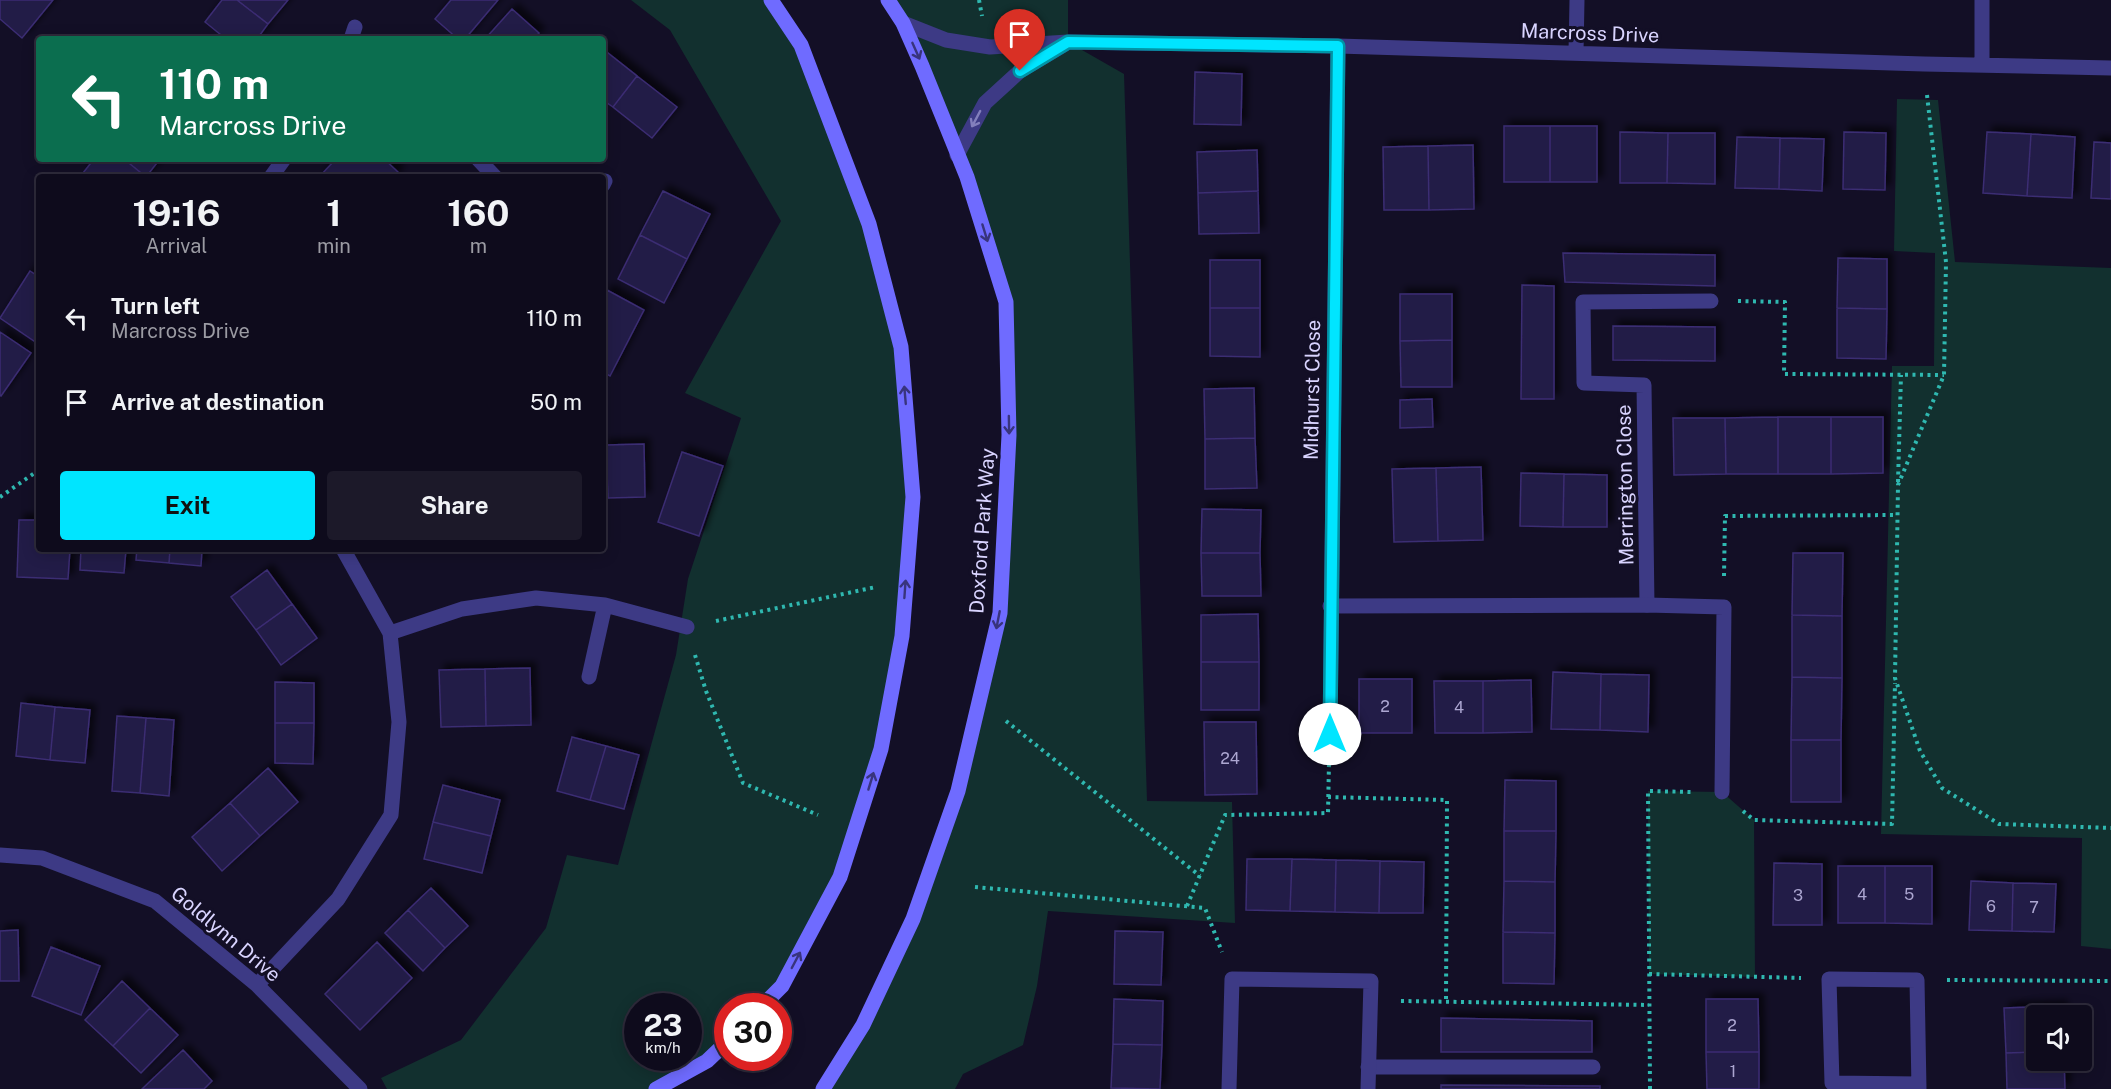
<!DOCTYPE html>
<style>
:root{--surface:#0e0b1c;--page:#1c1929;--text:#f1f3f6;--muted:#9b9ba3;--line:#2e2b3b;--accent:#00e5ff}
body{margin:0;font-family:"Public Sans",sans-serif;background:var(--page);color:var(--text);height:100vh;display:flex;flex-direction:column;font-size:22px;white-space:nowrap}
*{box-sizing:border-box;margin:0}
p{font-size:20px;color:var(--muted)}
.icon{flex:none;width:33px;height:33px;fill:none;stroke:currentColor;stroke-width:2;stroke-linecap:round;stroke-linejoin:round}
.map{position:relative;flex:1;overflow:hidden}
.details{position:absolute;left:36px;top:174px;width:570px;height:378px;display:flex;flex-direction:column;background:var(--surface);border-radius:6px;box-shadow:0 3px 15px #0003,0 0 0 2px var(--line)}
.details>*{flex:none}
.banner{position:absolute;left:36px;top:36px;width:570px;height:126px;border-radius:6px;box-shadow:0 3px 15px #0003,0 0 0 2px var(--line);background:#0b6e4f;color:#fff;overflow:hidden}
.tools{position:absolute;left:2026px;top:1005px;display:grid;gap:12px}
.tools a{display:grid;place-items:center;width:66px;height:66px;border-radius:6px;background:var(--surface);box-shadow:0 3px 15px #0003,0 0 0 2px var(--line);font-size:30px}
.speed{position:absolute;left:624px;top:993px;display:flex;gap:12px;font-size:30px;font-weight:700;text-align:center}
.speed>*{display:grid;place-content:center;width:78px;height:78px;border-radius:50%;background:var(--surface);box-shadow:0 3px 15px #0003,0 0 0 2px var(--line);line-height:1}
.speed small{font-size:15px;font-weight:400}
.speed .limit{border:9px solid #d22;background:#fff;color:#111}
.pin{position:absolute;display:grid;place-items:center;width:51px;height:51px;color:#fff;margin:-62px -26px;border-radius:50% 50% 50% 0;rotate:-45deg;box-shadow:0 0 6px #0007}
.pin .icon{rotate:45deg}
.me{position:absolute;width:66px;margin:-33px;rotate:0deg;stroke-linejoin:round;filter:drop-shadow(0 0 4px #0008)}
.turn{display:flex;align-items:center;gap:21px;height:126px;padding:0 24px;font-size:27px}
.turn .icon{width:78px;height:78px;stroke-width:2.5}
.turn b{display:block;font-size:42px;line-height:51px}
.eta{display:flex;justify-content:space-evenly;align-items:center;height:102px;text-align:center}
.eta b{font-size:36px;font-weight:700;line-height:42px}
.primary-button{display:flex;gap:12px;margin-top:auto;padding:12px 24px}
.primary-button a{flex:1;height:69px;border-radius:6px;background:var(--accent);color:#111;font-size:24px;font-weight:700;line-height:69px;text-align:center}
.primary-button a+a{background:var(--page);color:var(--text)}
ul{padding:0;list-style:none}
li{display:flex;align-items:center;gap:18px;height:84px;padding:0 24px}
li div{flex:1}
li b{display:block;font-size:22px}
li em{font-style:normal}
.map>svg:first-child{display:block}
.green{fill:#12302f;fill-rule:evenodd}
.building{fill:#241b47;stroke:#3b2d73;stroke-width:1.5;filter:url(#shadow)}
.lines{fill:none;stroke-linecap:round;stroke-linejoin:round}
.path{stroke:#2fb8b0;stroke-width:4;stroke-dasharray:3 4.5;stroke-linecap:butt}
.lane{stroke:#3d3a85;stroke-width:15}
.street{stroke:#3d3a85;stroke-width:15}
.secondary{stroke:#6f6bff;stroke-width:15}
.oneway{stroke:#38347d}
.oneway2{stroke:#837fbc}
.route-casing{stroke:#0095a6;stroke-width:15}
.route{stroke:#00e5ff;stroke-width:10}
.labels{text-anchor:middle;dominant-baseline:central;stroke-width:6;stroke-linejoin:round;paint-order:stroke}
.number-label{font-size:16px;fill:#aca6d1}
.street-label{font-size:20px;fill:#d9d4ff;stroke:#130f26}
</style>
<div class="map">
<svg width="2111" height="1089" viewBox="0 0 2111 1089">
<defs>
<filter id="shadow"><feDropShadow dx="5.5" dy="-5.5" stdDeviation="3" flood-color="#0009"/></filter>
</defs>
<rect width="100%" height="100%" fill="#130f26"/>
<path class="green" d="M631,0H771L801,45L869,224L901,347L913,497L881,749L840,877L762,1006H728L727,1041L656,1089H387L381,1078L461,1040L546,928L567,855L618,865L676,655L688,579L741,418L685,393L781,221L670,30ZM638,1006H688V1058H638Z
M888,0H1068V42L1124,74L1147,801L1232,802L1235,923L1048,911L1037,986L1023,1045L963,1074L955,1089H823L863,1025L958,791L1000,613L1006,302L967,177Z
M1897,99L1938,100L1955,262L2111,268V949L2081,946L2082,838L1881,834L1892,366H1934L1935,253L1894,251Z
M1648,791L1722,792L1754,820L1755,977L1649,974Z"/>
<path class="building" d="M0,0H53L22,38L0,19Z
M222,0H237L268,24L257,39H226L205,22Z
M237,0H288L268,24Z
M451,0H498L465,39H458L435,19Z
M512,9L539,33L534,39H485Z
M603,49L637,76L613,107L603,100Z
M1195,72L1242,74L1241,125L1194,124Z
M637,76L677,107L652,138L613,107Z
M1504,126H1550V182H1504Z
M1550,126H1597V182H1550Z
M1620,132L1668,133L1667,183H1620Z
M1844,132L1886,133L1885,190L1843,189Z
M1987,132L2031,134L2027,196L1983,193Z
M1668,133H1715V184L1667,183Z
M2031,134L2075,137L2072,198L2027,196Z
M1737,137L1780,138L1779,189L1735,188Z
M1780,138L1824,139L1822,191L1779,189Z
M2094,142L2111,143V199L2091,198Z
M1473,145L1474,209L1429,210L1428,146Z
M1428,146L1429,210H1384L1383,147Z
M1257,150L1258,191L1198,193L1197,152Z
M94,159H124L146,177H87L83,173Z
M124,159H160L146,177Z
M336,159H384L398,172L394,177H319Z
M663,191L710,214L687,259L640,235Z
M1258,191L1259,233L1199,234L1198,193Z
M640,235L687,259L664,303L618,279Z
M1563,253L1715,255V286L1565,282Z
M1838,258L1887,259V309L1837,308Z
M1210,260H1260V308H1210Z
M30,271L39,277V341L37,343L0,318Z
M1522,285L1554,286V399H1521Z
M607,290L644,310L610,376L603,372V298Z
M1400,294H1452V340L1400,341Z
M1210,308H1260V357L1210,356Z
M1837,308L1887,309L1886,359L1837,358Z
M1613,326L1715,327V361L1613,360Z
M0,332L31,353L1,396L0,395Z
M1452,340V387H1401L1400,341Z
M1254,388L1255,438L1205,439L1204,389Z
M1432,399L1433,427L1400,428V400Z
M1778,417V474H1726L1725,418Z
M1778,417H1831V474H1778Z
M1831,417H1883V473L1831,474Z
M1673,418H1725L1726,474L1674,475Z
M1255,438L1257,488L1205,489V439Z
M644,444L645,497L608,498L606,445Z
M603,445H606L608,498H603Z
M682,452L723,466L699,536L658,522Z
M1481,467L1483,540L1438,541L1436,468Z
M1436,468L1438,541L1394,542L1392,469Z
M1521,473L1564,474L1563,527L1520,526Z
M1564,474L1607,475V527H1563Z
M1202,509L1261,510L1260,553H1201Z
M19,520H39V549H70L68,579L17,577Z
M81,549H126L124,573L80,570Z
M137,549H170L169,563L136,560Z
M170,549H202L201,566L169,563Z
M1201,553H1260L1261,596H1202Z
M1793,553H1843L1842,616L1792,615Z
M267,570L292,604L256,630L231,597Z
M292,604L317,638L281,665L256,630Z
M1258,614L1259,662H1201V615Z
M1792,615L1842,616V678L1792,677Z
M1201,662H1259V710H1201Z
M530,668L531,725L486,726L485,669Z
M485,669L486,726L441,727L439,670Z
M1553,672L1601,674L1600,730L1551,729Z
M1601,674L1649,675L1648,732L1600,730Z
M1792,677L1842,678L1841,740H1791Z
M1359,679H1412V733H1359Z
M1531,680L1532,732L1483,733V681Z
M1434,681H1483V733H1435Z
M275,682L314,683V723H275Z
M21,703L55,707L50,760L16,756Z
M55,707L90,710L85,763L50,760Z
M117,716L146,718L140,793L112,791Z
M146,718L174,720L169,796L140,793Z
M1204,722H1256L1257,794L1205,795Z
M275,723H314L313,764L275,763Z
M572,737L606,746L590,800L557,791Z
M1791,740H1841V802H1791Z
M606,746L639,755L624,809L590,800Z
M268,768L298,802L260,836L230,803Z
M1505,780L1556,781V831H1504Z
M443,785L500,800L491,836L433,822Z
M230,803L260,836L222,871L192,837Z
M433,822L491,836L482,873L424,859Z
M1504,831H1556L1555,882L1504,881Z
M1247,859H1292L1290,911L1246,910Z
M1292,859L1336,860L1335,912L1290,911Z
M1336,860L1380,861L1379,913L1335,912Z
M1380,861L1424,862L1423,913H1379Z
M1774,863L1822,864V925H1773Z
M1838,866H1885V923H1838Z
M1885,866H1932V924L1885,923Z
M1504,881L1555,882V933L1503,932Z
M1971,881L2013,883L2012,931L1969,930Z
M2013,883L2056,884L2054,932L2012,931Z
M431,888L468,926L445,948L408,910Z
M408,910L445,948L423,971L385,933Z
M18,930L19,981H0V931Z
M1115,931L1163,932L1161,985L1114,984Z
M1503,932L1555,933L1554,984L1503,983Z
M377,942L412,978L360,1030L325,994Z
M51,947L100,966L81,1015L32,996Z
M122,981L150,1008L113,1046L85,1020Z
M1114,999L1163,1001L1162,1045L1113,1044Z
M1706,999H1758L1759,1052H1706Z
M2062,1006V1016H2037V1052L2006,1053L2004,1008Z
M150,1008L178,1035L141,1073L113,1046Z
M1441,1018L1592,1021V1052H1441Z
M1113,1044L1162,1045L1160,1089L1111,1088Z
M183,1050L212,1081L204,1089H142Z
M1706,1052H1759V1089H1707Z
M2037,1052V1060H2064L2065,1089H2007L2006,1053Z
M1441,1085L1600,1086V1089H1441Z"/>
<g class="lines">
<path class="path" d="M979,0L982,16
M1927,95L1946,262L1944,375L1898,485L1895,678L1920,751L1942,788L1999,824L2111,828
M1738,301L1785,302L1784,374L1944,375
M1898,482L1901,375
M0,497L39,470
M1724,576L1725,516L1897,515
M716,621L876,587
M695,655L706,691L743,783L818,815
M1006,721L1200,876
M1328,797L1447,800L1446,1001
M1743,811L1754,820L1892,824L1895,683
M975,887L1205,908L1222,952
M1187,906L1225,815L1328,813L1329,762
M1649,974L1801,978
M1947,980L2111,981
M1401,1001L1649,1005
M1650,1089L1648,791L1692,792"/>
<path class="lane" d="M1647,605L1644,385L1584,383L1583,302L1711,301
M1368,1067H1593"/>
<path class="street" d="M903,23L946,40L990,47L1068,42L1338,46L1924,64L2111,68
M351,39L355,27
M1576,53L1577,0
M1982,65V0
M957,155L985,103L1020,71L1065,44
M478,159L495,177
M271,177L284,159
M603,185L605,181
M1330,606L1647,605L1724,607L1722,792
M390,633L462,609L536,598L605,605L687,627
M589,677L605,605
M1330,734L1338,46
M0,855L42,858L155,901L257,985L360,1089
M257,985L338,899L391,815L399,722L390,633L343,549
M1919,1084L1832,1083L1829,979L1917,980L1919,1089
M1229,1089L1232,979L1371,981L1368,1089"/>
<path class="secondary" d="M762,1006L782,986L840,877L881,749L902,636L913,497L901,347L869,224L801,45L771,0
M656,1089L707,1061L728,1041
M823,1089L863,1025L913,919L958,791L1000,613L1009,435L1006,302L967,177L922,66L903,23L888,0"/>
</g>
<defs><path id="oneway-shaft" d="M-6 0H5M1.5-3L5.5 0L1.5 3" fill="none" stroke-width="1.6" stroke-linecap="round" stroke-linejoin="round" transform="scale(1.5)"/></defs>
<g class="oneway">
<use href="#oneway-shaft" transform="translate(916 51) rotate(66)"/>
<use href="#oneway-shaft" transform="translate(985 233) rotate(73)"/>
<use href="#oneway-shaft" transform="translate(905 395) rotate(-95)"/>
<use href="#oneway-shaft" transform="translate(1009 425) rotate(89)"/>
<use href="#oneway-shaft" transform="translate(905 589) rotate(-86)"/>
<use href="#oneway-shaft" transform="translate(998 620) rotate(101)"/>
<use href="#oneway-shaft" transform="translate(871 781) rotate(-73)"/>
<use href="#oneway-shaft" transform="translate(796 960) rotate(-62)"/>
</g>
<use class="oneway2" href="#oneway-shaft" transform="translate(976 119) rotate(118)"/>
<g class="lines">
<g class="route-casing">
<path id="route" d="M1020,71L1068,42L1338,46L1330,734"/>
</g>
<use href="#route" class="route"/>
</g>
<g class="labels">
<g class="number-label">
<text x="1385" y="706">2</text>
<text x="1459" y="707">4</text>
<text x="1230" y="758">24</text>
<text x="1862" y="894">4</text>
<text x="1909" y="894">5</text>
<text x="1798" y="895">3</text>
<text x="1991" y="906">6</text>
<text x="2034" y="907">7</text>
<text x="1732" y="1025">2</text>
<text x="1733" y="1071">1</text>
</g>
<g class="street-label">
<text transform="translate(1590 33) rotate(2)">Marcross Drive</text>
<text transform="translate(1312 390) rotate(-89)">Midhurst Close</text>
<text transform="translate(1625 485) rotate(-91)">Merrington Close</text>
<text transform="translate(982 531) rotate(-86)">Doxford Park Way</text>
<text transform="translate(226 934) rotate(40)">Goldlynn Drive</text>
</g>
</g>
</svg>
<div class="tools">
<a><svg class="icon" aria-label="sound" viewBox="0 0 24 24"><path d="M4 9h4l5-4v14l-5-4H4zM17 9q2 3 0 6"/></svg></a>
</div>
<div class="speed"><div>23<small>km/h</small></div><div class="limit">30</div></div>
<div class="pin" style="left:1020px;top:71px;background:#d93025"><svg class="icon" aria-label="arrive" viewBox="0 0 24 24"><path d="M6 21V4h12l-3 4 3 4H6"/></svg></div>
<svg class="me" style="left:1330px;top:734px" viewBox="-20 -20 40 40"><circle r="19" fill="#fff"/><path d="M0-13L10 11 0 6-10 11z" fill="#00e5ff"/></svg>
<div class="banner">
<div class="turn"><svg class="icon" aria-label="left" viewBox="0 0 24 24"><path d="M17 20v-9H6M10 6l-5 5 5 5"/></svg><div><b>110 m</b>Marcross Drive</div></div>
</div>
<section class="details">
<div class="eta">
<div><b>19:16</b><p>Arrival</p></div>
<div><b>1</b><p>min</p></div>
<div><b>160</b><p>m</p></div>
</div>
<ul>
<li><svg class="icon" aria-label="left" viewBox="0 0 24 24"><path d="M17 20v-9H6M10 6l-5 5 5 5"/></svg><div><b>Turn left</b><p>Marcross Drive</p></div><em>110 m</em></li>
<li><svg class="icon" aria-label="arrive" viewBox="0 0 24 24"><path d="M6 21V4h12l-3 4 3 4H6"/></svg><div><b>Arrive at destination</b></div><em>50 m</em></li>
</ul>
<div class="primary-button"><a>Exit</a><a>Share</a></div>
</section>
</div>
